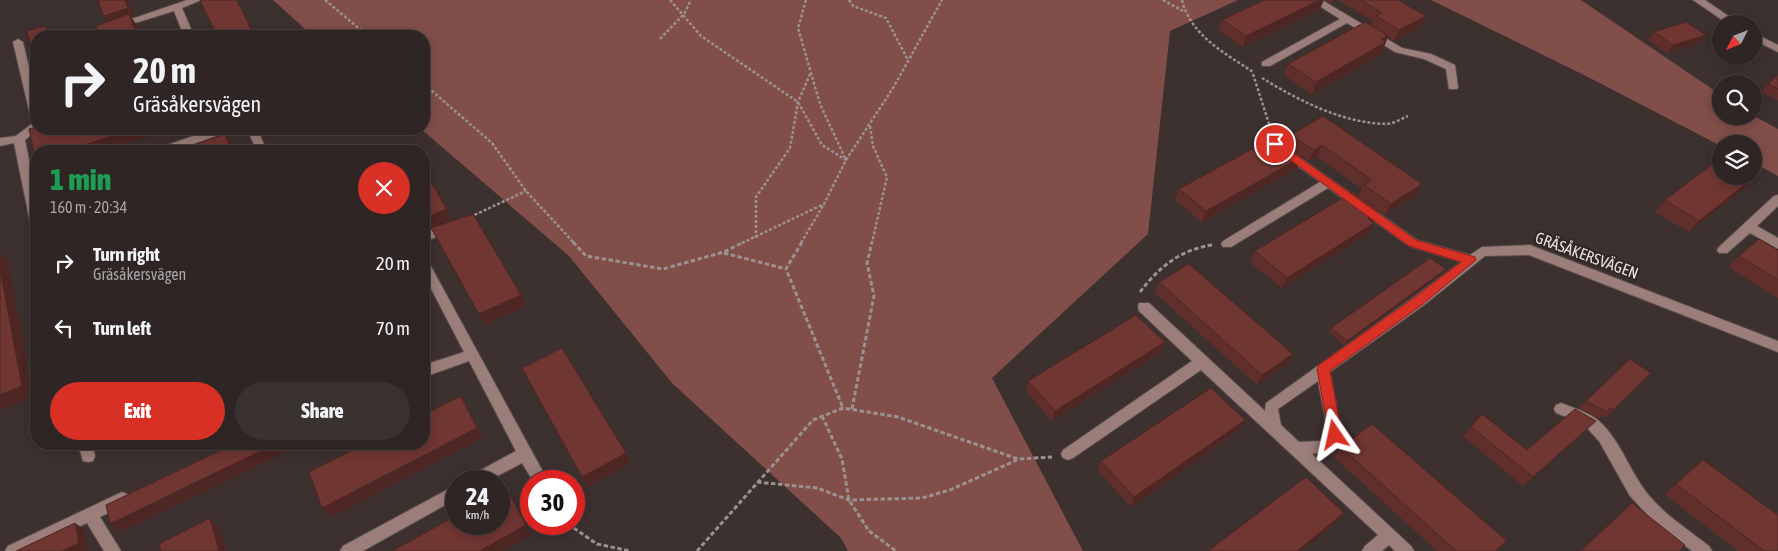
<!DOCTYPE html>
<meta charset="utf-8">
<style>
:root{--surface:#2e2524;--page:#3a3131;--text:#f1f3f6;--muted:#a7a5a6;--line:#494241;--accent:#d93025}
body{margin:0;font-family:"Asap Condensed",sans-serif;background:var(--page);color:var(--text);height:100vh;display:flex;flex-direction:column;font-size:19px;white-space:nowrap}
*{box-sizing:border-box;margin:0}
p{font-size:16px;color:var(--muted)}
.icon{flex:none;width:28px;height:28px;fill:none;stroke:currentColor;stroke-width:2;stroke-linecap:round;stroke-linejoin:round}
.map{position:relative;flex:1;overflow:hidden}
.drawer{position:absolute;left:30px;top:145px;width:400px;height:305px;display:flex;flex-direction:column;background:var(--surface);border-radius:20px;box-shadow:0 2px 12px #0003,0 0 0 1px var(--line)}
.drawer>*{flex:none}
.top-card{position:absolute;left:30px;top:30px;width:400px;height:105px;border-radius:20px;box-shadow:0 2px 12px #0003,0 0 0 1px var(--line);background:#2e2524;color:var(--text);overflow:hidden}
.needle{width:32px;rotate:228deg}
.controls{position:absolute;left:1712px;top:15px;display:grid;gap:10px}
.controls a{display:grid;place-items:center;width:50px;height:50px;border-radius:50%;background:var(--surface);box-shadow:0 2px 12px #0003,0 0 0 1px var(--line);font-size:25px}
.speed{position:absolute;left:445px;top:470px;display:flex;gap:10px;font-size:25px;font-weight:700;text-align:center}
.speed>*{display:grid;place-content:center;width:65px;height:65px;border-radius:50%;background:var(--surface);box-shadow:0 2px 12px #0003,0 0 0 1px var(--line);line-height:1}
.speed small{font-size:12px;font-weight:400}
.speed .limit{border:8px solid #d22;background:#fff;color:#111}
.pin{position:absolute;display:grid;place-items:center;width:42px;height:42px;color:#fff;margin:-21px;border:2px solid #fff;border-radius:50%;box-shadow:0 1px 5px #0007}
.me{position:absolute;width:55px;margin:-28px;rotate:349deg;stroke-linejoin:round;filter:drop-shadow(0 0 4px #0008)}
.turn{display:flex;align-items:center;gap:18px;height:105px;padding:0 20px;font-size:22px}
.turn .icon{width:65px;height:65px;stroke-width:2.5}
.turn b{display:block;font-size:35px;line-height:42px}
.round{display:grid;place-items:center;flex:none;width:52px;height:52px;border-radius:26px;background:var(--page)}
.overview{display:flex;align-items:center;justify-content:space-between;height:85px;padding:0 20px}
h1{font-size:30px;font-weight:800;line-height:38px;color:#1e9e55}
.cta{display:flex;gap:10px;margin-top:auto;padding:10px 20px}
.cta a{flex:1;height:58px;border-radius:30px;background:var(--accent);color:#fff;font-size:20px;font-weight:800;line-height:58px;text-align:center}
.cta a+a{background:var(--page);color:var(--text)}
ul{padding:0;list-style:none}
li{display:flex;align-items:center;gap:15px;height:65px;padding:0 20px}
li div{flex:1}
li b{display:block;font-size:19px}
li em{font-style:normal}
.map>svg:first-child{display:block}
.green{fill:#824e49}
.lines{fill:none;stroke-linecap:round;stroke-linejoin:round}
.minor-casing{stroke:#584d4c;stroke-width:2}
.path-far1{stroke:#9b9190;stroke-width:2.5;stroke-dasharray:3 2;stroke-linecap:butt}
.path{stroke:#9b9190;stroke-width:3;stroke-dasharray:4.5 2.5;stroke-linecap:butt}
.minor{fill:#9b7e7a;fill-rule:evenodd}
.wall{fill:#602e2b}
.shaded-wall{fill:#4e2623}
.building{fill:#703632;stroke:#4e2623}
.route{fill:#d93025;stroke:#8d1f18}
.labels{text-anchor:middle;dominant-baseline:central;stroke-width:4.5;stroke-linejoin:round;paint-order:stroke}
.street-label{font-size:16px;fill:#e8e0df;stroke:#332826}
</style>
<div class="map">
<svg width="1778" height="551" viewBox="0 0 1778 551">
<rect width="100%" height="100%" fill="#3d3130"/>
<path class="green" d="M273,0H1238L1170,31L1148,234L992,378L1083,551H848L841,538L672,383L569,256L421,129H424V36H313Z
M1431,0H1581L1721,95V116H1754L1778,129V176L1754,163V144H1721V146L1590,78Z"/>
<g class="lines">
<g class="minor-casing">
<path id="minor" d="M187,0H201L182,8L194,36H184L174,11L119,28L114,25Z
M1310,0H1322L1402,48L1431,54L1455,65L1458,87L1457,89H1449L1446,69L1424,59L1395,52L1347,23L1270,66H1262V62L1340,19Z
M1693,0H1705L1740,24H1728Z
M1754,33L1778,45V52L1754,40Z
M18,39L23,42L36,97V129H38L25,140L36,195V226L30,222L14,143L0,146V138L16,136L34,122L31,119L13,42Z
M213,129H228L227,132L174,151H157L159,148Z
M247,129H257L267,151H257Z
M1275,140L1417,240L1470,255L1482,247L1530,245L1778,341V352L1529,255L1485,256L1424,305L1330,372L1342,435L1328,451L1312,454L1411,546L1414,551H1395L1389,545L1382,551H1362L1365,546L1378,535L1201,370L1073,458L1068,460L1063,458L1061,454L1063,450L1192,361L1139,311L1138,307L1139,303H1149L1265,411L1266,403L1414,297L1461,262L1409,246L1328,188L1231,247H1223L1221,244L1223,241L1320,182L1271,147L1269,144L1271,141ZM1318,381L1328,433L1320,441L1299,442L1281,425L1278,409Z
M1778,195V206L1757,226L1778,238V249L1750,233L1727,253H1719L1717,250L1719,247L1774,196Z
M449,223L453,224L455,227L453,230L424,242V233Z
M424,259L428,261L548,481H533L522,463L488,481H468L470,476L516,451L469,361L424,377V365L464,352L424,275Z
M1561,403C1574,408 1588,412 1599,421C1623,443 1631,477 1653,500C1669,518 1690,531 1709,546L1712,551H1692L1655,523L1630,496L1599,441L1588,429L1574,420L1556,413L1554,409L1556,405Z
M78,444H92L95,456L93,461L88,462L83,461Z
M456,485V499L363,551H340L343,546Z
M122,492L127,494L129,499L127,504L100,517L121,551H104L87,523L29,551H5L8,546Z"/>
</g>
<path class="path-far1" d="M325,0L368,36
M670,0L701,36L798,102L822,145L846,160
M806,0L798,28L820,104L846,160
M849,0L853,6L886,18L908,60
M1163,0L1183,11
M1182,0C1191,36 1225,53 1253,72
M39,36L51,33L100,30
M660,39L684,14L691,0
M1253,74L1271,130
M1262,78C1298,100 1342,123 1386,124C1393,124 1401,119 1408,116
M424,84L492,143L526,191L574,243
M870,126L873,146L887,177L872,243
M470,217L526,191
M756,238V197L790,148L798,102L811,72
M742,243L824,204L846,160L893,88L942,0
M801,243L824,204"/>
<path class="path" d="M573,242L586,256L663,269L724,252L744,242
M802,242L786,269L843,408
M724,253L786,269
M1140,292C1159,267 1180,250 1212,245
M852,409L874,296L867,263L872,242
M822,416L842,459L849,500L869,531L896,551
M757,482L817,488L849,500L922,498L950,490L1017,460
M568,524L597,544L630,551
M697,551L813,420L843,408L898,417L1018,459L1052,457"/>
<use href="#minor" class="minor"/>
</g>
<path class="wall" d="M1325,0H1338L1331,3Z
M1338,0H1398L1420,28L1394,41L1388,37L1381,54L1312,94L1284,75L1288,64L1371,26L1373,21Z
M1320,9L1243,47L1219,31L1222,20Z
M1654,32L1706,35L1700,43L1667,53L1648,40Z
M1778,75V100L1761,92L1768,84Z
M1323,116L1422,184L1416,195L1385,215L1358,196L1362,189L1317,157L1309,161L1287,146L1291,135Z
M1271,146L1302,157L1297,168L1202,222L1175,200L1179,189Z
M1763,170L1753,181L1689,232L1655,212L1665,200Z
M1373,222L1374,223L1368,234L1282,288L1250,262L1255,251Z
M1778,250V298L1728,267L1739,256Z
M1446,269L1443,273L1344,345L1329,332L1331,328Z
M1159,282L1287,364L1257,385L1155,293Z
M1165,342L1161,352L1052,421L1026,391L1028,381Z
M522,368L626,453L630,463L587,487Z
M1651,373L1605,418L1602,416L1599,419L1579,408L1586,401Z
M1482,414L1527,450L1586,430L1523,486L1463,436Z
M1245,420L1239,430L1131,507L1098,471L1101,461Z
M1341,447L1496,551H1437L1334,457Z
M1703,460L1778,551H1738L1664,494L1691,470Z
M1632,503L1679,551H1580L1621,513Z"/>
<path class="shaded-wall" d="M125,0H128L134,16L131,17L137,25L141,36H137L109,24L104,16Z
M237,0L256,36H243Z
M1320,0H1324L1320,9L1243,47L1246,36Z
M1333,0H1338L1331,3Z
M1426,16L1420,28L1394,41L1399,30Z
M45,26L53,36H47Z
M1706,35L1700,43L1667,53L1673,45Z
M1388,36L1385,43L1386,42L1381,54L1312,94L1316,82L1381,39Z
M131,129H168L106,151H68Z
M284,129H313L290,137Z
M225,134L232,144L235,151H232Z
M1322,145L1317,157L1309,161L1314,150Z
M1302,157L1297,168L1202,222L1206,211Z
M1763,170L1753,181L1689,232L1699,221Z
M1422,184L1416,195L1385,215L1391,204Z
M447,209L452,220L431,228L425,218Z
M1379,211L1373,222L1368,218Z
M1374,223L1368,234L1282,288L1287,278Z
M0,254L8,261L33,396L0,410Z
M1446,269L1443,273L1344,345L1347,341Z
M521,295L526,306L485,325L479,314Z
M1165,342L1161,352L1052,421L1055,411Z
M1293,354L1287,364L1257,385L1262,375Z
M461,396L467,407L483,438L331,517L322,508Z
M1245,420L1239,430L1131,507L1134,497Z
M275,444H302L121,532L110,524Z
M626,453L630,463L587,487L582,477Z
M507,489L513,498L531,535L502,551H480Z
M1344,513L1337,522L1301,551H1297Z
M210,518L220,528L227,551H219Z
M75,523L84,529L88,549L84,551H62Z"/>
<path class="building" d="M98,0H125L128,8L104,16Z
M200,0H237L253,33L243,36H217Z
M1264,0H1320L1246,36L1222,20Z
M1361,0H1398L1426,16L1399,30L1376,16L1382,13Z
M129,14L137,36H99L96,26Z
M1365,22L1388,36L1381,39L1386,42L1316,82L1288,64Z
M1686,22L1706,35L1673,45L1654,32Z
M45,26L47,36H36V67L27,31Z
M1778,75V89L1768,84Z
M1323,116L1422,184L1391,204L1364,185L1372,180L1322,145L1314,150L1291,135Z
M36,127V129H131L68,151H36V161L29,129Z
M225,134L232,151H177Z
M1280,141L1302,157L1206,211L1179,189L1265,142L1271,146Z
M1721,158V176H1754V165L1763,170L1699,221L1665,200Z
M424,172H425L447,209L425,218L424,215Z
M1352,192L1379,211L1368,218L1374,223L1287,278L1255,251Z
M473,214L521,295L479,314L431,228Z
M1759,239L1778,250V280L1739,256Z
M1430,258L1446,269L1347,341L1331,328Z
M1189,264L1293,354L1262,375L1159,282Z
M0,269L22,386L0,395Z
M1136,315L1165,342L1055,411L1028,381Z
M562,348L626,453L582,477L522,368Z
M1630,359L1651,373L1613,410L1610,408L1606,412L1586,401Z
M1211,388L1245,420L1134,497L1101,461Z
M461,396L477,428L322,508L309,472L365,444H424V415Z
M1575,409L1596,421L1533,477L1471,427L1482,414L1527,450Z
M1372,424L1507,541L1495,551H1456L1341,447Z
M234,444H275L110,524L106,505Z
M1703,460L1778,515V551H1764L1676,484Z
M1306,477L1344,513L1297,551H1208Z
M507,489L526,525L480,551H392L456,516V524H499V493Z
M1632,503L1685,545L1679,551H1581Z
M210,518L219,551H161L159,544Z
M75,523L79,543L62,551H16Z"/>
<path class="route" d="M1275,140L1416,240L1475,257L1476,260L1423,304L1330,371L1342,435L1340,439H1331L1329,435L1317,369L1319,365L1415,297L1461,262L1409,246L1271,146V141Z"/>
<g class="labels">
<g class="street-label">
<text transform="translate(1587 255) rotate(20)">GRÄSÅKERSVÄGEN</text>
</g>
</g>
</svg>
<div class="controls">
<a><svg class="needle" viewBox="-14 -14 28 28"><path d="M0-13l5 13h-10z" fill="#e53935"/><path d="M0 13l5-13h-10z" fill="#a7a5a6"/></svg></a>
<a><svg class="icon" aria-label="search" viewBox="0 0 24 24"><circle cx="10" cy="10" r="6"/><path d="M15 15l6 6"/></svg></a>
<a><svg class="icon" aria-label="layers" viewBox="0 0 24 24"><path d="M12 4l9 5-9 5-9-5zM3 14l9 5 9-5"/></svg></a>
</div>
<div class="speed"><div>24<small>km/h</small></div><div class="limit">30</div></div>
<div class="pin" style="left:1275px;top:144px;background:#d93025"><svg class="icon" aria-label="arrive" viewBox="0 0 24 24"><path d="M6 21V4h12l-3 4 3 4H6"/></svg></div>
<svg class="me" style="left:1335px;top:435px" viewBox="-20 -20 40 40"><path d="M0-17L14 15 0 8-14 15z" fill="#d93025" stroke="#fff" stroke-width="4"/></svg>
<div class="top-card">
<div class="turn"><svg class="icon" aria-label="right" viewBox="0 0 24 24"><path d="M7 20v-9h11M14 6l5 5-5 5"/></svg><div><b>20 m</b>Gräsåkersvägen</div></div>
</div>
<section class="drawer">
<div class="overview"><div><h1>1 min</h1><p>160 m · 20:34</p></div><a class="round" style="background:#d93025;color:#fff"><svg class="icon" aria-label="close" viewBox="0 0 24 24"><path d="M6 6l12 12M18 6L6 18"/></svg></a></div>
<ul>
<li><svg class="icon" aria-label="right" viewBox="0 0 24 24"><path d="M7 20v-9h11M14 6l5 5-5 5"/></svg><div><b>Turn right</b><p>Gräsåkersvägen</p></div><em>20 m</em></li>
<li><svg class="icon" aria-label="left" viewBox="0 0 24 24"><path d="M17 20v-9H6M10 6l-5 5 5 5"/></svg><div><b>Turn left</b></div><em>70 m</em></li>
</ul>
<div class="cta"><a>Exit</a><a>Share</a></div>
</section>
</div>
